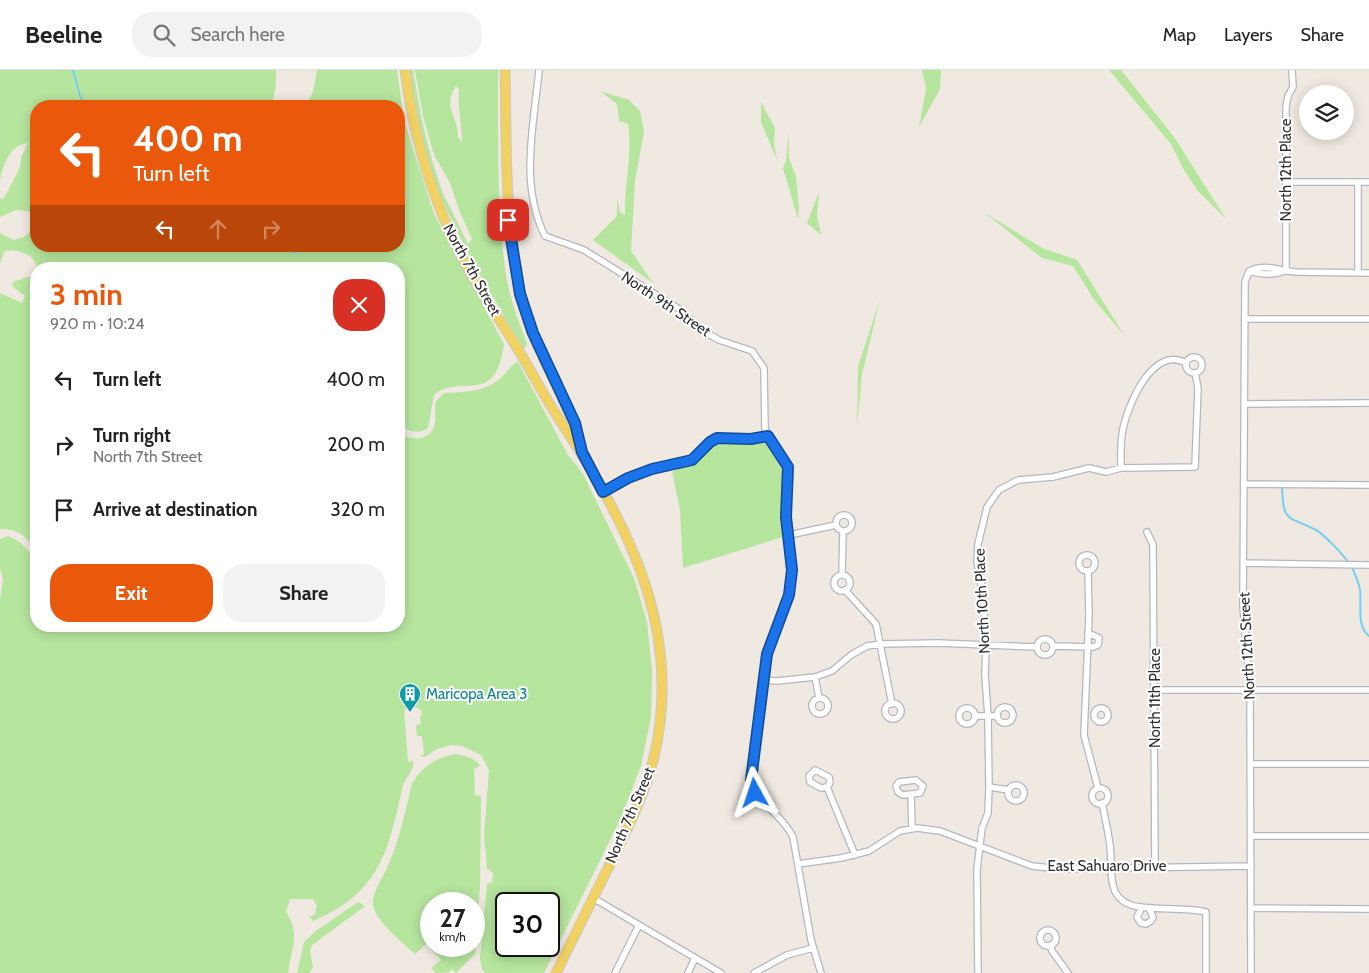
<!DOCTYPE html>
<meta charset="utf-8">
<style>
:root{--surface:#fff;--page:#f2f2f2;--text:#222;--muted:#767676;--line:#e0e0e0;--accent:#ea580c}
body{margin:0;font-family:Cabin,sans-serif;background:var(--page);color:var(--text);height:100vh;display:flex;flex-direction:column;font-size:19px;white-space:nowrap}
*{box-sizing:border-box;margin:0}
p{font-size:16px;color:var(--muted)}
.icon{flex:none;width:28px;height:28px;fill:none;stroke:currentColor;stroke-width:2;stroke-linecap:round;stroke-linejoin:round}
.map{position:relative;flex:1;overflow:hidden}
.sheet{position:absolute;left:30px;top:192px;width:375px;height:370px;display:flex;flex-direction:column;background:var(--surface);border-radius:20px;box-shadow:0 2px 12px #0003}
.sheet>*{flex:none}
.hud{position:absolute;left:30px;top:30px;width:375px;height:152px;border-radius:20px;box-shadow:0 2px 12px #0003;background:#ea580c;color:#fff;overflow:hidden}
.fabs{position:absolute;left:1299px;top:15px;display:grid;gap:10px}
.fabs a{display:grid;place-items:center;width:55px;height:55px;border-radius:50%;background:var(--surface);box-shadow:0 2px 12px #0003;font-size:25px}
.speed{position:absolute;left:420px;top:822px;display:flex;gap:10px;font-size:25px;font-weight:700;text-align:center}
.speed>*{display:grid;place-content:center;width:65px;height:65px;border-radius:50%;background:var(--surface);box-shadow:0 2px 12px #0003;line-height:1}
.speed small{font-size:12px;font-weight:400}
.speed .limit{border:2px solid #111;border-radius:8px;background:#fff;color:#111}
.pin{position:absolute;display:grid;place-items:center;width:42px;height:42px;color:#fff;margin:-21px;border-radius:10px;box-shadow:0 2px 8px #0006}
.me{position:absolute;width:55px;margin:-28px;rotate:355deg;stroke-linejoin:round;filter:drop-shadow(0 0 4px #0008)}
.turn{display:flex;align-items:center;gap:18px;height:105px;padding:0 20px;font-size:22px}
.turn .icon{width:65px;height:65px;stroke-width:2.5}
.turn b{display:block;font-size:35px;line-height:42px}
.lanes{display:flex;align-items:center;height:48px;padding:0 20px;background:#0003;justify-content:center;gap:25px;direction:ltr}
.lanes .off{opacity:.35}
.round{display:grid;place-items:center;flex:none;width:52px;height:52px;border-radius:20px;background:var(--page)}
.head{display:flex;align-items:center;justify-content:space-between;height:85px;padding:0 20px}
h1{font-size:30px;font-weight:700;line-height:38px;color:var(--accent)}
.cta{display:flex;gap:10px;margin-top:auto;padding:10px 20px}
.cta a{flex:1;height:58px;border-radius:20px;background:var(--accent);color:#fff;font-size:20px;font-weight:700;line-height:58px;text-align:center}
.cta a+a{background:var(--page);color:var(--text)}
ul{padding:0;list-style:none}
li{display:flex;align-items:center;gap:15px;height:65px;padding:0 20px}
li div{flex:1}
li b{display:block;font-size:19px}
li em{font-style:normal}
header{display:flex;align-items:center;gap:30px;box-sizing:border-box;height:70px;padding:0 25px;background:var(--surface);border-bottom:1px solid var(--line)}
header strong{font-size:24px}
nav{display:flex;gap:28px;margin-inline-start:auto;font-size:18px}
.search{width:350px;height:45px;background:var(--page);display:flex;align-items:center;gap:12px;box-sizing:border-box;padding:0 18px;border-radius:20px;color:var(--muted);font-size:19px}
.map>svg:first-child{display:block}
.green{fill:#b6e59e;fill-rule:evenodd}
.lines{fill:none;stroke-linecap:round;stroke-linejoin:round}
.stream{stroke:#75cff0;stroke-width:2}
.minor-casing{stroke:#b4b7c1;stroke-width:8}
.primary-casing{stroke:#c9c9c9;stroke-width:11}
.minor{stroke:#fff;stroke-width:5.5}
.primary{stroke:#f2d163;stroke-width:9}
.route-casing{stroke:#114b97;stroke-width:12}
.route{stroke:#1a73e8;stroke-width:9}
.labels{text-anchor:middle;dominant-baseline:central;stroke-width:4;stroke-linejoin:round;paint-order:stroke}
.street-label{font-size:15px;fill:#2e2e2e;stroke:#fff}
.culture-label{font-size:15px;fill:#0d838f;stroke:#fff;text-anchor:start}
</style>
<header>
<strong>Beeline</strong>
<div class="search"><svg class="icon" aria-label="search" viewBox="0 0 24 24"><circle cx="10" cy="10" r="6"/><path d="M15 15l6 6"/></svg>Search here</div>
<nav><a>Map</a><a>Layers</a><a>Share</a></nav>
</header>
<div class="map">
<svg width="1369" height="903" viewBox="0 0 1369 903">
<rect width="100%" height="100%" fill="#efe9e1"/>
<path class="green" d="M0,0H276C276,14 276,24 270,36H36V142L16,140L0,147V129L4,128L20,98L21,88L28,73C10,75 4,93 0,110Z
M317,0H397L404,50L434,144L504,274C495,339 461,302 434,325L428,358C418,365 409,361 399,356V199H37C37,185 16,177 4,182L0,194V163L14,170L24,167L36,156V176H399V36H306L313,22Z
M410,0H413L422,51L432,90L442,121L468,174L472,169L459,140L450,113L434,85L423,46L415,0H498C498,66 497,133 505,198C508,224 518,250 527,274L524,279C495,231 465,181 442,129C425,88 416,44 410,0ZM456,16L459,19C457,36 462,54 462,72L458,67C458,45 442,37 456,16Z
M922,0H941L940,19L919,57L926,19Z
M1109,0H1121L1174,67L1226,149L1198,121L1184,100L1171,74Z
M600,21L629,30L640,41L644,61L635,111L631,181L653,213L593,170L617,146V128L620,142L625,145C624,112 633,87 628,54L619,51L617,34Z
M761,32L775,58L774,74L777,90L761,52Z
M789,62V88L796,107L799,138L798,149L783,98L786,91Z
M819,122L817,145L821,165L807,153Z
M985,143L1042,178L1077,190L1124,265L1095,231L1073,196L1042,188Z
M36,200V480C27,467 18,458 0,459V223L22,233L25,226L13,217L12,213L15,211L31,206Z
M880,229L862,304L857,357L858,297Z
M518,292L568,385L583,404L634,508L647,552L652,602L651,647L641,696L620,750L544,903H485L482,899L480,889L487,814L492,813L493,803L487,799L484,766L489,700L481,685L462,676L451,675L437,679L425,687L420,686L424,684L422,666H417L416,655L421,654L420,646L422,644L421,640L414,636L404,640L408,692L413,691C415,700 404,709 402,719C388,783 379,823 313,851L310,847L315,844L317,836L313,829H290L286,842C301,865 291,878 288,903H0V531L3,510L0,498V469L8,466C47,481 36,522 36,556H399V364C413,370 431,372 435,353C436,347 434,338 436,332C437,329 442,326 444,323C463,322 485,322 501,308C507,303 510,295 518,292ZM506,834H549V876H506Z
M714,372H766L783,402L785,411L781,439L783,467L683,498L680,440L672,402L693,393Z
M457,684C466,686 475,688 480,696L474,699L475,725L481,726L480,816L475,884L456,903L452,899L450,902L436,903L431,898L441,890L426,874L415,884C403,873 376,852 373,835C372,825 379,814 383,806C398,778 404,746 412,714C422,696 437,687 457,684ZM431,834H474V876H431Z
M358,832L365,836L312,875L310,882L313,897L309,903H297L304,872L317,860Z"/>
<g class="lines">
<path class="stream" d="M73,0L80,26L87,36
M193,176H200
M258,176L296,182
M1282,417C1283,454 1288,445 1316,460C1325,465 1343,485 1349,493
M1352,497C1355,504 1359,513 1360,520C1362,534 1356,556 1369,566"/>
<g class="minor-casing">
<path id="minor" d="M539,0C534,55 519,114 545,166L584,180L679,239L703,261L719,270L752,281L764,298L765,359L788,397L786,447L792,500L789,525L767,583L751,710C758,735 783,745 793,767L811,870L821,903
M1286,112H1369
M1249,201L1245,212L1243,536L1250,620L1251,903
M1249,201C1266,193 1279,201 1296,202L1369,203
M1249,201C1261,205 1274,205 1286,201
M1286,201V37L1288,26L1293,17L1292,0
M1358,203V112
M1245,249H1369
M1186 295a8 8 0 1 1 16 0a8 8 0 1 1-16 0Z
M1245,334L1369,333
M1121,398C1121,385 1120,372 1123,359C1128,334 1153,275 1186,293
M1244,414L1369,415
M603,422L628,407L651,399L692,390L717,368L751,369L768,366
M836 453a8 8 0 1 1 16 0a8 8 0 1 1-16 0Z
M1147,462L1153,475L1155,796
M789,465L836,455
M1079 493a8 8 0 1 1 16 0a8 8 0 1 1-16 0Z
M1244,493L1369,495
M1088,501L1089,545L1084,665L1098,718
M842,505L843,461
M834 513a8 8 0 1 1 16 0a8 8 0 1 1-16 0Z
M845,520L876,554L892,634
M1037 577a8 8 0 1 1 16 0a8 8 0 1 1-16 0Z
M1053,576L1093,577L1098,575L1099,568L1088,563
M815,607L819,628
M764,610L777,611L815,607L832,601L851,585L867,576L881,574L938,573L1037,577
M1155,620H1369
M812 636a8 8 0 1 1 16 0a8 8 0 1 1-16 0Z
M885 641a8 8 0 1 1 16 0a8 8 0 1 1-16 0Z
M997 645a8 8 0 1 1 16 0a8 8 0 1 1-16 0Z
M1094 645a7 7 0 1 1 14 0a7 7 0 1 1-14 0Z
M959 646a8 8 0 1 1 16 0a8 8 0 1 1-16 0Z
M975,646H997
M1251,694H1369
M815,700L829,707L830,713L827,717L821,718L810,712L809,706Z
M916,710L923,716L920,723L903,725L898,722L896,716L899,712Z
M1008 723a8 8 0 1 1 16 0a8 8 0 1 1-16 0Z
M827,717L855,785
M989,717L1009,720
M1092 726a8 8 0 1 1 16 0a8 8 0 1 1-16 0Z
M911,725L912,758
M1102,733C1105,747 1108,761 1110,775C1113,802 1104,832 1140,837C1162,840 1184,837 1206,842V903
M1251,766H1369
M798,794L841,788L869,781L900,761L917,758L940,761L1032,796L1061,799L1251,796
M593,828L721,903
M1142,837L1137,847L1141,853L1146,854L1151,851L1153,847L1149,838
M1251,838L1369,839
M1040 868a8 8 0 1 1 16 0a8 8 0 1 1-16 0Z
M1050,875L1052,881L1068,903
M615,903L639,855
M688,903L695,888
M754,903L787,885L813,878
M978,903L977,799L982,758L988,743L989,717L988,646L985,605L986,575L983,525L977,491L978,474L987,437L999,420L1018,410L1053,407L1089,398L1106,402L1121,398L1195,397L1198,318L1195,303"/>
</g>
<g class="primary-casing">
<path id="primary" d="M405,0C414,72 436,142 472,206C488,233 506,259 522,286C536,310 549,335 565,358C631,460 683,563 654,687C645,724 628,758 611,792C593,829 574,866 556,903
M505,0C507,84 503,166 527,248C541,293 570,331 580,377"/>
</g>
<use href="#minor" class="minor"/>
<use href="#primary" class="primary"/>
</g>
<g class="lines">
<g class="route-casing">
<path id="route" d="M508,150L520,224L533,263L575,353L582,382L603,422L628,408L652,399L692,390L710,372L717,368L751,369L768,366L788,397L786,447L792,500L789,525L767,584L751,710L755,723"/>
</g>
<use href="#route" class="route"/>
</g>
<defs>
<g id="building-pin" transform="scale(1.125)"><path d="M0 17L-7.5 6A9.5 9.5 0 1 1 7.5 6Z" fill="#0f9aa8" stroke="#fff"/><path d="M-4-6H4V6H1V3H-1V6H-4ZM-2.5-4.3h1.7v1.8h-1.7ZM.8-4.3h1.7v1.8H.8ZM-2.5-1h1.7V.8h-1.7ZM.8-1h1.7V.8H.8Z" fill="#fff"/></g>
</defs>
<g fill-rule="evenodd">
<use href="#building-pin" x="410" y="624"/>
</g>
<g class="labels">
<g class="street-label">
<text transform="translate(1286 100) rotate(-90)">North 12th Place</text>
<text transform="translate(472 200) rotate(61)">North 7th Street</text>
<text transform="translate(666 234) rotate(34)">North 9th Street</text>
<text transform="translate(982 531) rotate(-93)">North 10th Place</text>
<text transform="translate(1247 576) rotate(-93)">North 12th Street</text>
<text transform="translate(1155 628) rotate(-90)">North 11th Place</text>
<text transform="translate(630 745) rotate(-67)">North 7th Street</text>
<text x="1107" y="796">East Sahuaro Drive</text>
</g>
<g class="culture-label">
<text x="426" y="624">Maricopa Area 3</text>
</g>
</g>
</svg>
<div class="fabs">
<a><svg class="icon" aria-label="layers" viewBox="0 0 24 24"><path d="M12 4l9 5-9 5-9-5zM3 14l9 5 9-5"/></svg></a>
</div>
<div class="speed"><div>27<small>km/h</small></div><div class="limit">30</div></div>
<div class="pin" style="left:508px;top:150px;background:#d93025"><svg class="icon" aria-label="arrive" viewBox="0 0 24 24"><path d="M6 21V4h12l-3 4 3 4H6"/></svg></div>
<svg class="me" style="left:755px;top:723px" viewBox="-20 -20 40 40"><path d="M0-17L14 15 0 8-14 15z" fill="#1a73e8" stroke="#fff" stroke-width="4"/></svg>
<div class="hud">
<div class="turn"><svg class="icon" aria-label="left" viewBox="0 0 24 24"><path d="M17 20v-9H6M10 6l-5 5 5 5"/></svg><div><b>400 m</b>Turn left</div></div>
<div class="lanes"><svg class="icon" aria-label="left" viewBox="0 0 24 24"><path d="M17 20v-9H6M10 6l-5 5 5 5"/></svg><svg class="icon off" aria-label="ahead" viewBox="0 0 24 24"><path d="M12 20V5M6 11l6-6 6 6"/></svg><svg class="icon off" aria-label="right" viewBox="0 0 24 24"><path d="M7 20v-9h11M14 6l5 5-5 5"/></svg></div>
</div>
<section class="sheet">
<div class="head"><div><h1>3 min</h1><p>920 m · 10:24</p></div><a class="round" style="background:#d93025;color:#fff"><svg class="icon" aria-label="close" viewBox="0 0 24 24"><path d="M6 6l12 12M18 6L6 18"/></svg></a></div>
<ul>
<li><svg class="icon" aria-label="left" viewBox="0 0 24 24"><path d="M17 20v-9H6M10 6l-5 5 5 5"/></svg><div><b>Turn left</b></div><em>400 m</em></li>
<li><svg class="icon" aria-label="right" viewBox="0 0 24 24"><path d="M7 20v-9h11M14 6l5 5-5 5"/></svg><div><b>Turn right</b><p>North 7th Street</p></div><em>200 m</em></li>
<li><svg class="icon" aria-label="arrive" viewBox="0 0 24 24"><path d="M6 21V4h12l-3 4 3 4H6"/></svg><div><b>Arrive at destination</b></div><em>320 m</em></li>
</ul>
<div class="cta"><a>Exit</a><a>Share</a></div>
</section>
</div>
